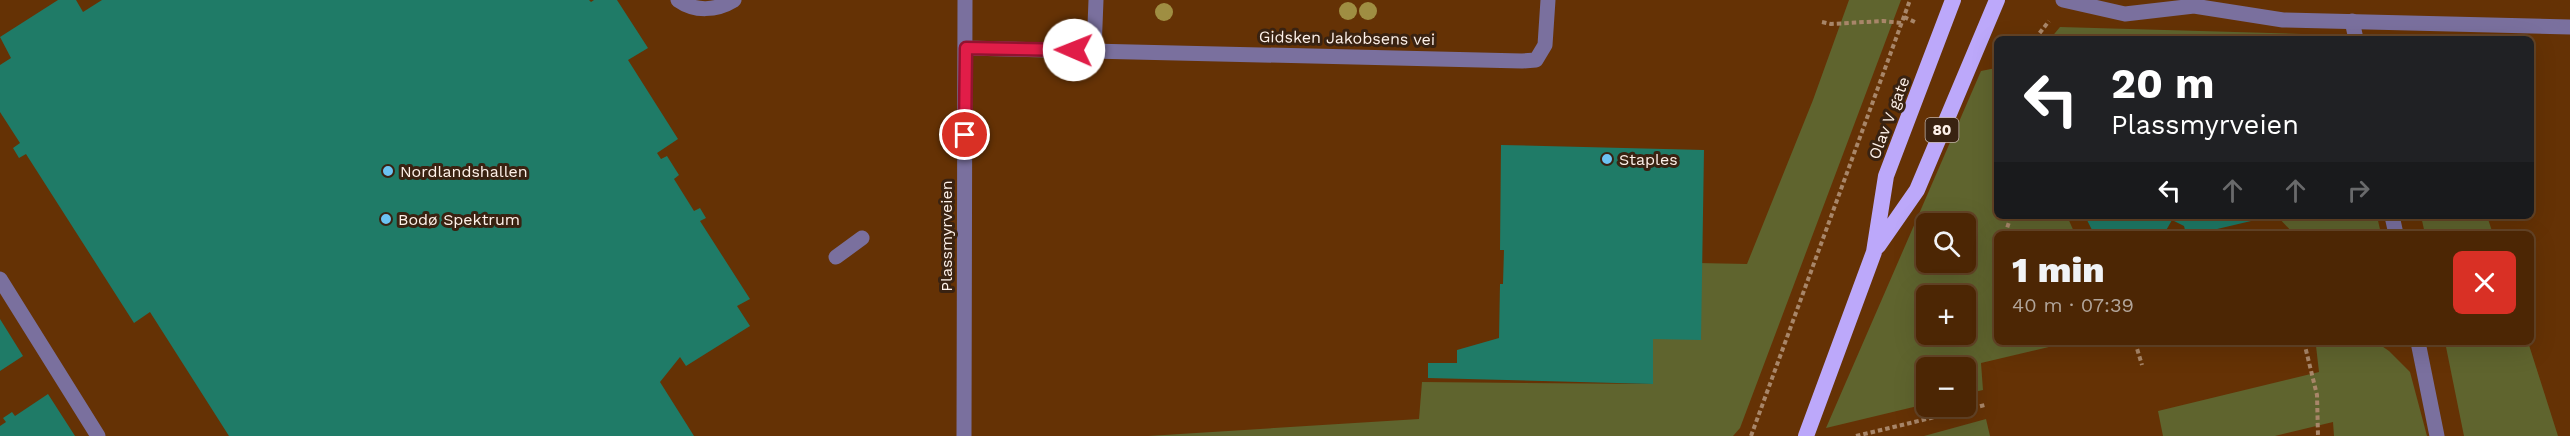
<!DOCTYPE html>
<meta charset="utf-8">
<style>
:root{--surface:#4c2604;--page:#532e0e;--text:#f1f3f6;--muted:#b2a59a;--line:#634326}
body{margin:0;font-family:"Work Sans",sans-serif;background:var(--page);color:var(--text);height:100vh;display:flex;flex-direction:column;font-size:22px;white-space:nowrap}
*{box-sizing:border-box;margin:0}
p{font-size:20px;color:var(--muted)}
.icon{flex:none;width:33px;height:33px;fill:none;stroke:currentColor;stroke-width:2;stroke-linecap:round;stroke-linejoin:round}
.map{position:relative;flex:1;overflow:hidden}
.drawer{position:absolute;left:1994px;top:231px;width:540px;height:114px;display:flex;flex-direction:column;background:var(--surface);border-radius:9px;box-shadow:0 6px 24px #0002,0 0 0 2px var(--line)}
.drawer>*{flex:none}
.guide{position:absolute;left:1994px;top:36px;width:540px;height:183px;border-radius:9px;box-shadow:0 6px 24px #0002,0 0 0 2px var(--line);background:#202124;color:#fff;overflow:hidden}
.buttons{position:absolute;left:1916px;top:213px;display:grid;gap:12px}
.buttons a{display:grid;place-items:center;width:60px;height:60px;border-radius:9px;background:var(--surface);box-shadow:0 6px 24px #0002,0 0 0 2px var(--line);font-size:30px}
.pin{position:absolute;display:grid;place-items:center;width:51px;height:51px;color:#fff;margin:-26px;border:3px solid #fff;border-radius:50%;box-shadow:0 2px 6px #0007}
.me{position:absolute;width:66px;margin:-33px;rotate:271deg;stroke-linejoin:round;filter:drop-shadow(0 0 4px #0008)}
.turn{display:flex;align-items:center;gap:21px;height:126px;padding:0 18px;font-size:27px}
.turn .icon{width:78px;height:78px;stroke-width:2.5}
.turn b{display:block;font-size:42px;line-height:51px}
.lanes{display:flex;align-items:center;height:57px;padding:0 18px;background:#0003;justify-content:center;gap:30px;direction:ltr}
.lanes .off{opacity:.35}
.round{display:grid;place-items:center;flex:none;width:63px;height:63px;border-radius:9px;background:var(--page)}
.overview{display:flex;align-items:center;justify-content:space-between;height:102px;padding:0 18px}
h1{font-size:36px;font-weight:800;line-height:45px}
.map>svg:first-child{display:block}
.green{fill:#5f642e;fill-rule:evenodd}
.building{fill:#1f7b67}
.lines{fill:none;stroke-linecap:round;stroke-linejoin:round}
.path{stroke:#a88669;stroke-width:4;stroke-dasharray:4.5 3;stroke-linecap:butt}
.service{stroke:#7a709e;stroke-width:15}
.minor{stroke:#7a709e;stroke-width:15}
.trunk{stroke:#bca8fa;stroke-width:16}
.tree{fill:#9f8e42}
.route-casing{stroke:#92132f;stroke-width:15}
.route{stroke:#e11d48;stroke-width:10}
.poi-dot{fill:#6cc3f2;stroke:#392211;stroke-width:2}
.labels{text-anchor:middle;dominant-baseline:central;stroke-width:6;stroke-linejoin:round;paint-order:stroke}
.shield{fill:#392211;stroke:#c3b3a8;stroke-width:1.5}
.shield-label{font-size:15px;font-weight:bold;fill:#fef1e9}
.street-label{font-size:16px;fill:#fef1e9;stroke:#392211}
.poi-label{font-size:16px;fill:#fef1e9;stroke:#392211;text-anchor:start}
</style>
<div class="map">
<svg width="2570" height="436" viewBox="0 0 2570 436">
<rect width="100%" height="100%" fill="#653205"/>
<path class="green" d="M1849,0H1901L1740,428L1733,436H1148L1419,419L1422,382L1652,384L1653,339L1698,263L1747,264L1813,100Z
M2060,27L2302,34L2315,39H2050Z
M1996,68V216H2067L2075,234H1996V342H2070L1981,363L1983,390L1965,394V368H1926V404L1826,428L1981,71ZM1926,224H1965V262H1926ZM1926,296H1965V334H1926Z
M2277,216H2377L2381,234H2294Z
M2421,216H2487L2493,234H2425Z
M2337,342H2376L2389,351L2410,372L2427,436H2334L2333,422L2275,436H2163L2158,411L2319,372L2316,346Z
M2445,342H2528L2558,436H2464Z
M1986,419L1990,436H1924Z"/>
<path class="building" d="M58,0H76L83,12L102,0H589L591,2L594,0H617L648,48L628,60L678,139L657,153L661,159L667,156L679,175L674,179L694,211L700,208L706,218L700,221L750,299L737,306L750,326L686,366L680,357L660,382L694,436H229L150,312L134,323L26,154L19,158L13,148L20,143L0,112V65L11,58L0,37Z
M1501,145L1704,150L1701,340L1653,339V384L1428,378V363H1457V350L1499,338L1500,284H1503L1504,250H1500Z
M2085,216H2268V217L2196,234H2186L2184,226L2172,220L2164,234H2094Z
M0,319L23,356L0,371Z
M48,394L75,436H0V426L6,422L3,418L12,412L15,416Z"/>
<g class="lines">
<path class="path" d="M1904,17L1917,23
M1822,22L1831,24L1883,21L1902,23
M2035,39L2049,21
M2008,234L2006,231L2011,216
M2135,342L2142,365
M2304,342L2317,395L2318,436
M1751,436L1910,0
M1856,436L1985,405"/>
<path class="service" d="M678,0C695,12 716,11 734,0
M2352,21L2356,39
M1094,51L1096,0
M2392,216L2396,234
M836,257L862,238
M0,279L98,436
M2418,342L2437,436"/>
<path class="minor" d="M2063,0L2125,14L2194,6L2283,20L2570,27
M966,48L1522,61L1536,60L1545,45L1548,0
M964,436L965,0"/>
<path class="trunk" d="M1878,246L1917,190L1997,0
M1806,436L1874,252L1886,176L1953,0"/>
</g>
<g class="tree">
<circle cx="1348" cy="11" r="9"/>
<circle cx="1368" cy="11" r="9"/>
<circle cx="1164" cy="12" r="9"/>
</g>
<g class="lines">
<g class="route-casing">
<path id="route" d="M965,135L966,48L1074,50"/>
</g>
<use href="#route" class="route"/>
</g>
<g class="poi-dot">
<circle cx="1607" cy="159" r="6"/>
<circle cx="388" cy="171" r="6"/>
<circle cx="386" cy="219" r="6"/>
</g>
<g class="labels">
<rect class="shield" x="1925.5" y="118" width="33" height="24" rx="4.5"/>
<g class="shield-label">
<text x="1942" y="130">80</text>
</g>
<g class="street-label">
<text transform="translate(1347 38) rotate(1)">Gidsken Jakobsens vei</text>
<text transform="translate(1889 118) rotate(-69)">Olav V gate</text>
<text transform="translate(946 236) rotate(-90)">Plassmyrveien</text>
</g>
<g class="poi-label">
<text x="1619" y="159">Staples</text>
<text x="400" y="171">Nordlandshallen</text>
<text x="398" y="219">Bodø Spektrum</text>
</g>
</g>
</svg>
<div class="buttons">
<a><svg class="icon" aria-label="search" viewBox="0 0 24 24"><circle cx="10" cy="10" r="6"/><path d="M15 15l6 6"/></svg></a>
<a>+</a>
<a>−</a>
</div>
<div class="pin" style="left:965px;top:135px;background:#d93025"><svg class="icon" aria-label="arrive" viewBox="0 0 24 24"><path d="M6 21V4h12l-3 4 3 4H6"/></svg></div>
<svg class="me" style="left:1074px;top:50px" viewBox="-20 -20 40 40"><circle r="19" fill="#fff"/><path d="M0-13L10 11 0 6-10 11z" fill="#e11d48"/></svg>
<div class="guide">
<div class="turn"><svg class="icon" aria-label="left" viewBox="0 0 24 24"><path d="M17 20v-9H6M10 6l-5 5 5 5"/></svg><div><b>20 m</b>Plassmyrveien</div></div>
<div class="lanes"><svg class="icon" aria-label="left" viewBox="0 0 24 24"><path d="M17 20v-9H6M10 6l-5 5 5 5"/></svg><svg class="icon off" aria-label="ahead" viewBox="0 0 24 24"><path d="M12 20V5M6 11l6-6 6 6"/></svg><svg class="icon off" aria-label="ahead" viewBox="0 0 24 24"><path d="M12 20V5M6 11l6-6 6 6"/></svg><svg class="icon off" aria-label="right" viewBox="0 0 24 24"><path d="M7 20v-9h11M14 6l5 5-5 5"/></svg></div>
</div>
<section class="drawer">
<div class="overview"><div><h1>1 min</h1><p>40 m · 07:39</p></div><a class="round" style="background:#d93025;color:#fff"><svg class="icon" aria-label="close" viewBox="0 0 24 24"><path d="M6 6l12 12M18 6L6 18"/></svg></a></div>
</section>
</div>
